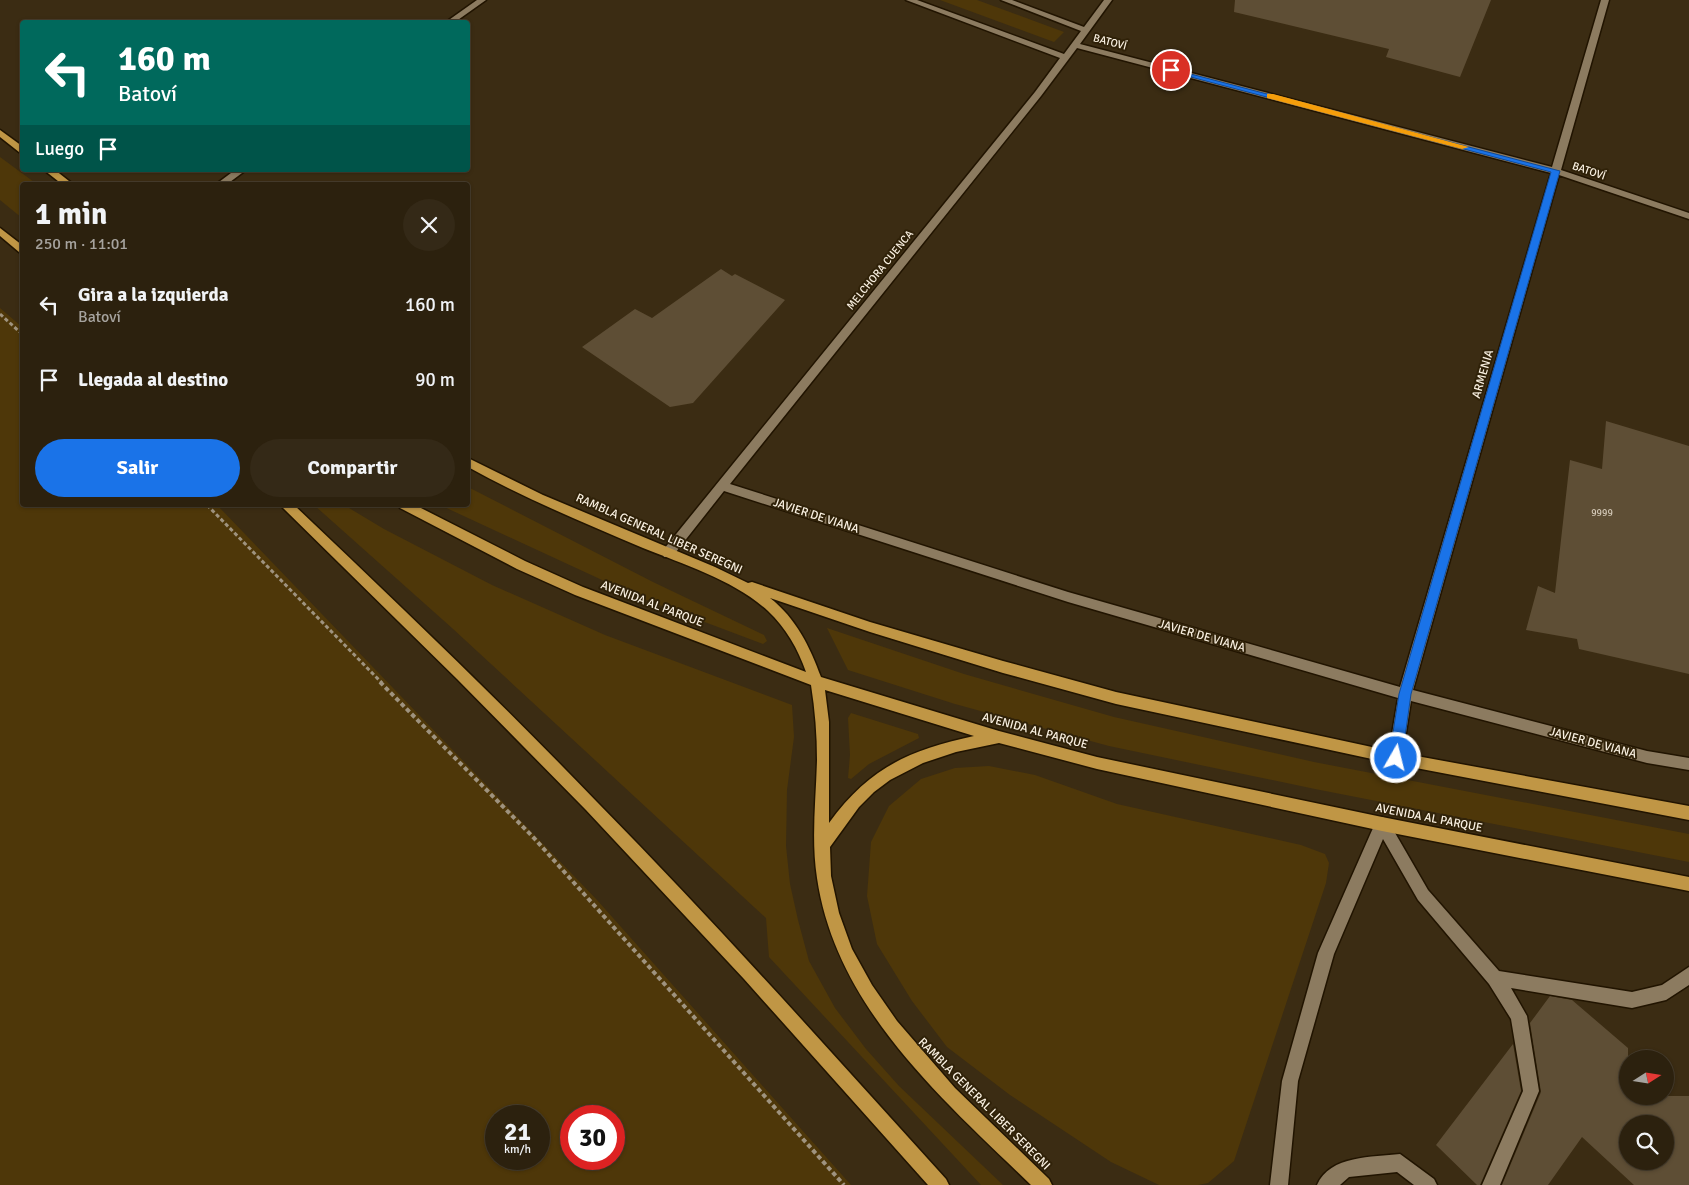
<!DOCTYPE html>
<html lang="es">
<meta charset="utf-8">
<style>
:root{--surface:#2c210e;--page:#342917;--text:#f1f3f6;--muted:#a6a39e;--line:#483e2e;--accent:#1a73e8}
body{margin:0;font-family:Signika,sans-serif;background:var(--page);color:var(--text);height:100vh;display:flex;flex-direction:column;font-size:19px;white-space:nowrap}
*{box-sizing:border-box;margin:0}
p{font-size:16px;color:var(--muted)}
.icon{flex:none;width:28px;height:28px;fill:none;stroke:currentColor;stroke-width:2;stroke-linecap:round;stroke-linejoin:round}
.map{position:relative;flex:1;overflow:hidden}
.drawer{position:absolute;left:20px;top:182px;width:450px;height:325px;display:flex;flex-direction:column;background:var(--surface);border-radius:5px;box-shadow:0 1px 4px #0004,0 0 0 1px var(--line)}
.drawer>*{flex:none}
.top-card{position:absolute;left:20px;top:20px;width:450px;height:152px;border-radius:5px;box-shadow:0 1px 4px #0004,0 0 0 1px var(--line);background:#00695c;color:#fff;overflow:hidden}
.needle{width:32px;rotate:78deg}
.controls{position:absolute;left:1619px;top:1050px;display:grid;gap:10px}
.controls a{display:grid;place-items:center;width:55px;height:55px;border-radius:50%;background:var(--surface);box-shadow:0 1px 4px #0004,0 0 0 1px var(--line);font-size:25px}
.speed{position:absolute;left:485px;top:1105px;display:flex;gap:10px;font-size:25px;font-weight:700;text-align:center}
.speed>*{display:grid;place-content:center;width:65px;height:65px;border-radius:50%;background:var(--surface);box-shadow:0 1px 4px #0004,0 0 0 1px var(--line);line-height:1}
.speed small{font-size:12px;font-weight:400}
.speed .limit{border:8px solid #d22;background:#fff;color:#111}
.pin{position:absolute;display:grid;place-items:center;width:42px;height:42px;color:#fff;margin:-21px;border:2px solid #fff;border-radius:50%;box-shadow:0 1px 5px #0007}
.me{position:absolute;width:55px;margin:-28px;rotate:8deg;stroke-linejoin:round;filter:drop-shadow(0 0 4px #0008)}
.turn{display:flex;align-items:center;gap:18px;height:105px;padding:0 15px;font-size:22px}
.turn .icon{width:65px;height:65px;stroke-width:2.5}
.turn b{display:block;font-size:35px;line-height:42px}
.then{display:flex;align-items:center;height:48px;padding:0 15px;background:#0003;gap:10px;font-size:19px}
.round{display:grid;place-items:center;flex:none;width:52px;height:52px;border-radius:26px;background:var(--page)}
.summary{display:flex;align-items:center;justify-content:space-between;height:85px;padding:0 15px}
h1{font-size:30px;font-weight:700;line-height:38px}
.action{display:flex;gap:10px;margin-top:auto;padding:10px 15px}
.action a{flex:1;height:58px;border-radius:30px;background:var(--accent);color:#fff;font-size:20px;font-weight:700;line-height:58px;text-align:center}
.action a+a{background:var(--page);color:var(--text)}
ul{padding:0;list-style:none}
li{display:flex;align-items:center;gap:15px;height:75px;padding:0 15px}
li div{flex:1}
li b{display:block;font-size:19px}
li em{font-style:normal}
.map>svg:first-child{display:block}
.green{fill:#4e3709;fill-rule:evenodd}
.building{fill:#5e4e35;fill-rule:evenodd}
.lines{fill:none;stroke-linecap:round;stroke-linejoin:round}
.minor-casing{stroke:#211400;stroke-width:3}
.major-casing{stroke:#211400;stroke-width:3}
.path-far1{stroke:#9f937f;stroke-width:3;stroke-dasharray:4 2.5;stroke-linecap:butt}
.path{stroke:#9f937f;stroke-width:4;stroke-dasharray:4.5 3;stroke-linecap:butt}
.minor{fill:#8c7b60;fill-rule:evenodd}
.major{fill:#c09645;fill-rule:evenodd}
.route{fill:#1a73e8;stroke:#114b97}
.slow{fill:#f59e0b}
.labels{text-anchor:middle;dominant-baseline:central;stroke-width:4;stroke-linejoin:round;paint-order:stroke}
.number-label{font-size:10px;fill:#d3c8b7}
.far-street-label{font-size:11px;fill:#faf1e2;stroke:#302209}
.street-label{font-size:12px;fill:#faf1e2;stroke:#302209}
</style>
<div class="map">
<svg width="1689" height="1185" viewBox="0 0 1689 1185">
<rect width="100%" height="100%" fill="#3b2c13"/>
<path class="green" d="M940,0H977L1064,32L1054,42Z
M0,157L38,185H22V218L0,200Z
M0,308L22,327V505H217L597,900L851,1185H0ZM539,1116V1159H496V1116ZM614,1116V1159H571V1116Z
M468,487L653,582L764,635L767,641L763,644L641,598L440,505H468Z
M314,505H344L384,529L492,585L605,635L792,705L794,737L787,790L786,846L790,884L798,920L809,961L835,1008L866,1049L899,1086L1003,1185H981L769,957L766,918L452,628Z
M827,628L964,674L1114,717L1314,762L1689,834V862L1315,789L1109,746L955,704L848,670Z
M851,713L918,734L919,738L869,764L851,779L848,778L850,755L848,718Z
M989,766L1035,775L1117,804L1301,845L1325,854L1329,863L1326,883L1234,1161L1208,1183L1198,1185H1159L1111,1162L1010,1095L947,1047L912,1001L877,944L867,896L871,842L889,806L921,779L955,768Z"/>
<path class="building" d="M1235,0H1491L1460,77L1386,57L1389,49L1234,12Z
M721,269L732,276L735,274L785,300L693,403L670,407L582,347L635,309L652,318Z
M1606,421L1689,446V674L1579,649L1577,639L1526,630L1538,586L1555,593L1570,460L1602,469Z
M1550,996L1572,1000L1628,1048V1096H1689V1185H1634L1582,1137L1548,1185H1502L1541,1092L1530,1023ZM1628,1124H1665V1161H1628Z
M1513,1044L1521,1091L1480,1185H1477L1436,1145Z"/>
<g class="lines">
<g class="minor-casing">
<path id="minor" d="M477,0H486L455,22H446Z
M906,0H917L1064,54L1081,31L1001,0H1012L1084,27L1104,0H1112L1080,44L1552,167L1601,0H1609L1561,170L1689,213V219L1559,175L1413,690L1647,751L1689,758V770L1647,763L1411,701L1402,758L1400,763L1395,764L1390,763L1388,758L1398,698L1068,602L724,491L672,557H664L662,553L664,549L1035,92L1060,58ZM1077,48L1551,173L1400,687L1068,592L730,484L1041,96Z
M235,170H246L226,185H215Z
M1382,817L1387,819L1428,890L1499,971L1632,992L1662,985L1689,967V985L1666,1000L1632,1008L1511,988L1527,1016L1539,1091L1500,1185H1482L1523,1091L1511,1019L1489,984L1418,900L1383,839L1334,954L1298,1081L1288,1185H1270L1282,1081L1318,953L1377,819Z
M1400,1154L1434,1179L1437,1185H1414L1397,1172L1349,1177L1340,1185H1317C1330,1155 1373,1157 1400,1154Z"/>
</g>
<g class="major-casing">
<path id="major" d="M0,130L22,146V153L19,152L0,137Z
M44,170H55L74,185H63Z
M0,228L22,245V253L19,252L0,236Z
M468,458L543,495L715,567L748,583L752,582L870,622L1003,661L1116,692L1395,752L1689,806V820L1395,764L1116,704L1003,673L870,632L770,598C796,618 810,647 821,677L999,731L1097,757L1382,817L1689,877V891L1382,831L1097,769L999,743L956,752L923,763L890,780L874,792L859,807L830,847L831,876L839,913L852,949L872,985L897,1021L955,1088L1049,1179L1052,1185H1031C941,1098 836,1007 817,878C811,839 816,799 817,760C817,735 815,710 811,685L575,595L517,569L400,508L398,505H415L525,561L583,587L806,672C798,649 786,628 768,611C734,580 685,565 643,548C584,523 524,498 468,467ZM825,690L974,736C909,750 869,768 829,823V722Z
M280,505H294C396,602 499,700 597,802C717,924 831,1052 946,1179L949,1185H928L744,979L586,810L457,679Z"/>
</g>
<path class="path-far1" d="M0,314L22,334
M207,505L382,683"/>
<path class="path" d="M380,682L534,838L844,1185"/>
<use href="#minor" class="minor"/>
<use href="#major" class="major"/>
</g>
<path class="route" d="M1168,68L1560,171L1411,694L1402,758L1400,762L1396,763L1391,762L1389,758L1399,694L1551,172L1168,71Z"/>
<path class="slow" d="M1267,94H1273L1469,147L1462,149L1267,98Z"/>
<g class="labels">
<g class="number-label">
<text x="1602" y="513">9999</text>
</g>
<g class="far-street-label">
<text transform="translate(1110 42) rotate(15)">BATOVÍ</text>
<text transform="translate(1589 171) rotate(19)">BATOVÍ</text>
<text transform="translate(880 270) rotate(-51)">MELCHORA CUENCA</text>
</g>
<g class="street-label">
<text transform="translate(1483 374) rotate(-74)">ARMENIA</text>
<text transform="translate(816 516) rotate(18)">JAVIER DE VIANA</text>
<text transform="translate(659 534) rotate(24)">RAMBLA GENERAL LIBER SEREGNI</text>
<text transform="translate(652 604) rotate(21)">AVENIDA AL PARQUE</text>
<text transform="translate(1202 636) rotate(16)">JAVIER DE VIANA</text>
<text transform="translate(1035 731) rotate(15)">AVENIDA AL PARQUE</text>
<text transform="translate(1593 743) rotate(15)">JAVIER DE VIANA</text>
<text transform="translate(1429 818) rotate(11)">AVENIDA AL PARQUE</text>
<text transform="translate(984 1104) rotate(45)">RAMBLA GENERAL LIBER SEREGNI</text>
</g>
</g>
</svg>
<div class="controls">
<a><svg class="needle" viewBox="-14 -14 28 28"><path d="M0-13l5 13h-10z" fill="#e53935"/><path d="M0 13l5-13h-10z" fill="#a6a39e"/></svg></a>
<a><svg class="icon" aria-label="search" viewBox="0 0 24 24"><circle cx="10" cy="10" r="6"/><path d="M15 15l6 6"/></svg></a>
</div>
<div class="speed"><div>21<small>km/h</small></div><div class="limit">30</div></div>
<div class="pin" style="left:1171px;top:70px;background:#d93025"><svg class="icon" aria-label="arrive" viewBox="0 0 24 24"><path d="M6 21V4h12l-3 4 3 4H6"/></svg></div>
<svg class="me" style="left:1396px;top:758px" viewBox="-20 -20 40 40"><circle r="17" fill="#1a73e8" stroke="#fff" stroke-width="3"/><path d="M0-11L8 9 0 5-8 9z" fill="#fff"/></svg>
<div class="top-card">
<div class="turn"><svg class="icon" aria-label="left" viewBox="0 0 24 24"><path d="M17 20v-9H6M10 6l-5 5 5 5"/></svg><div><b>160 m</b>Batoví</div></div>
<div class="then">Luego<svg class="icon" aria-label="arrive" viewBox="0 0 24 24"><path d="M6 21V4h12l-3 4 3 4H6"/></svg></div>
</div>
<section class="drawer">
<div class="summary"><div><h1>1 min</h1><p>250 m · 11:01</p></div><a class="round"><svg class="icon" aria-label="close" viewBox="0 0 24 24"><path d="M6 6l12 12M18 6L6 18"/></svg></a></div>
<ul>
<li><svg class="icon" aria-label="left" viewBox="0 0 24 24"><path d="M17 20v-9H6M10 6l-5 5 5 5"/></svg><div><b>Gira a la izquierda</b><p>Batoví</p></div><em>160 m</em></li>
<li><svg class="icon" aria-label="arrive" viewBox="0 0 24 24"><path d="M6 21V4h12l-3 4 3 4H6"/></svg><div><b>Llegada al destino</b></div><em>90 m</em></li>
</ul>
<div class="action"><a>Salir</a><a>Compartir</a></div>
</section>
</div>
